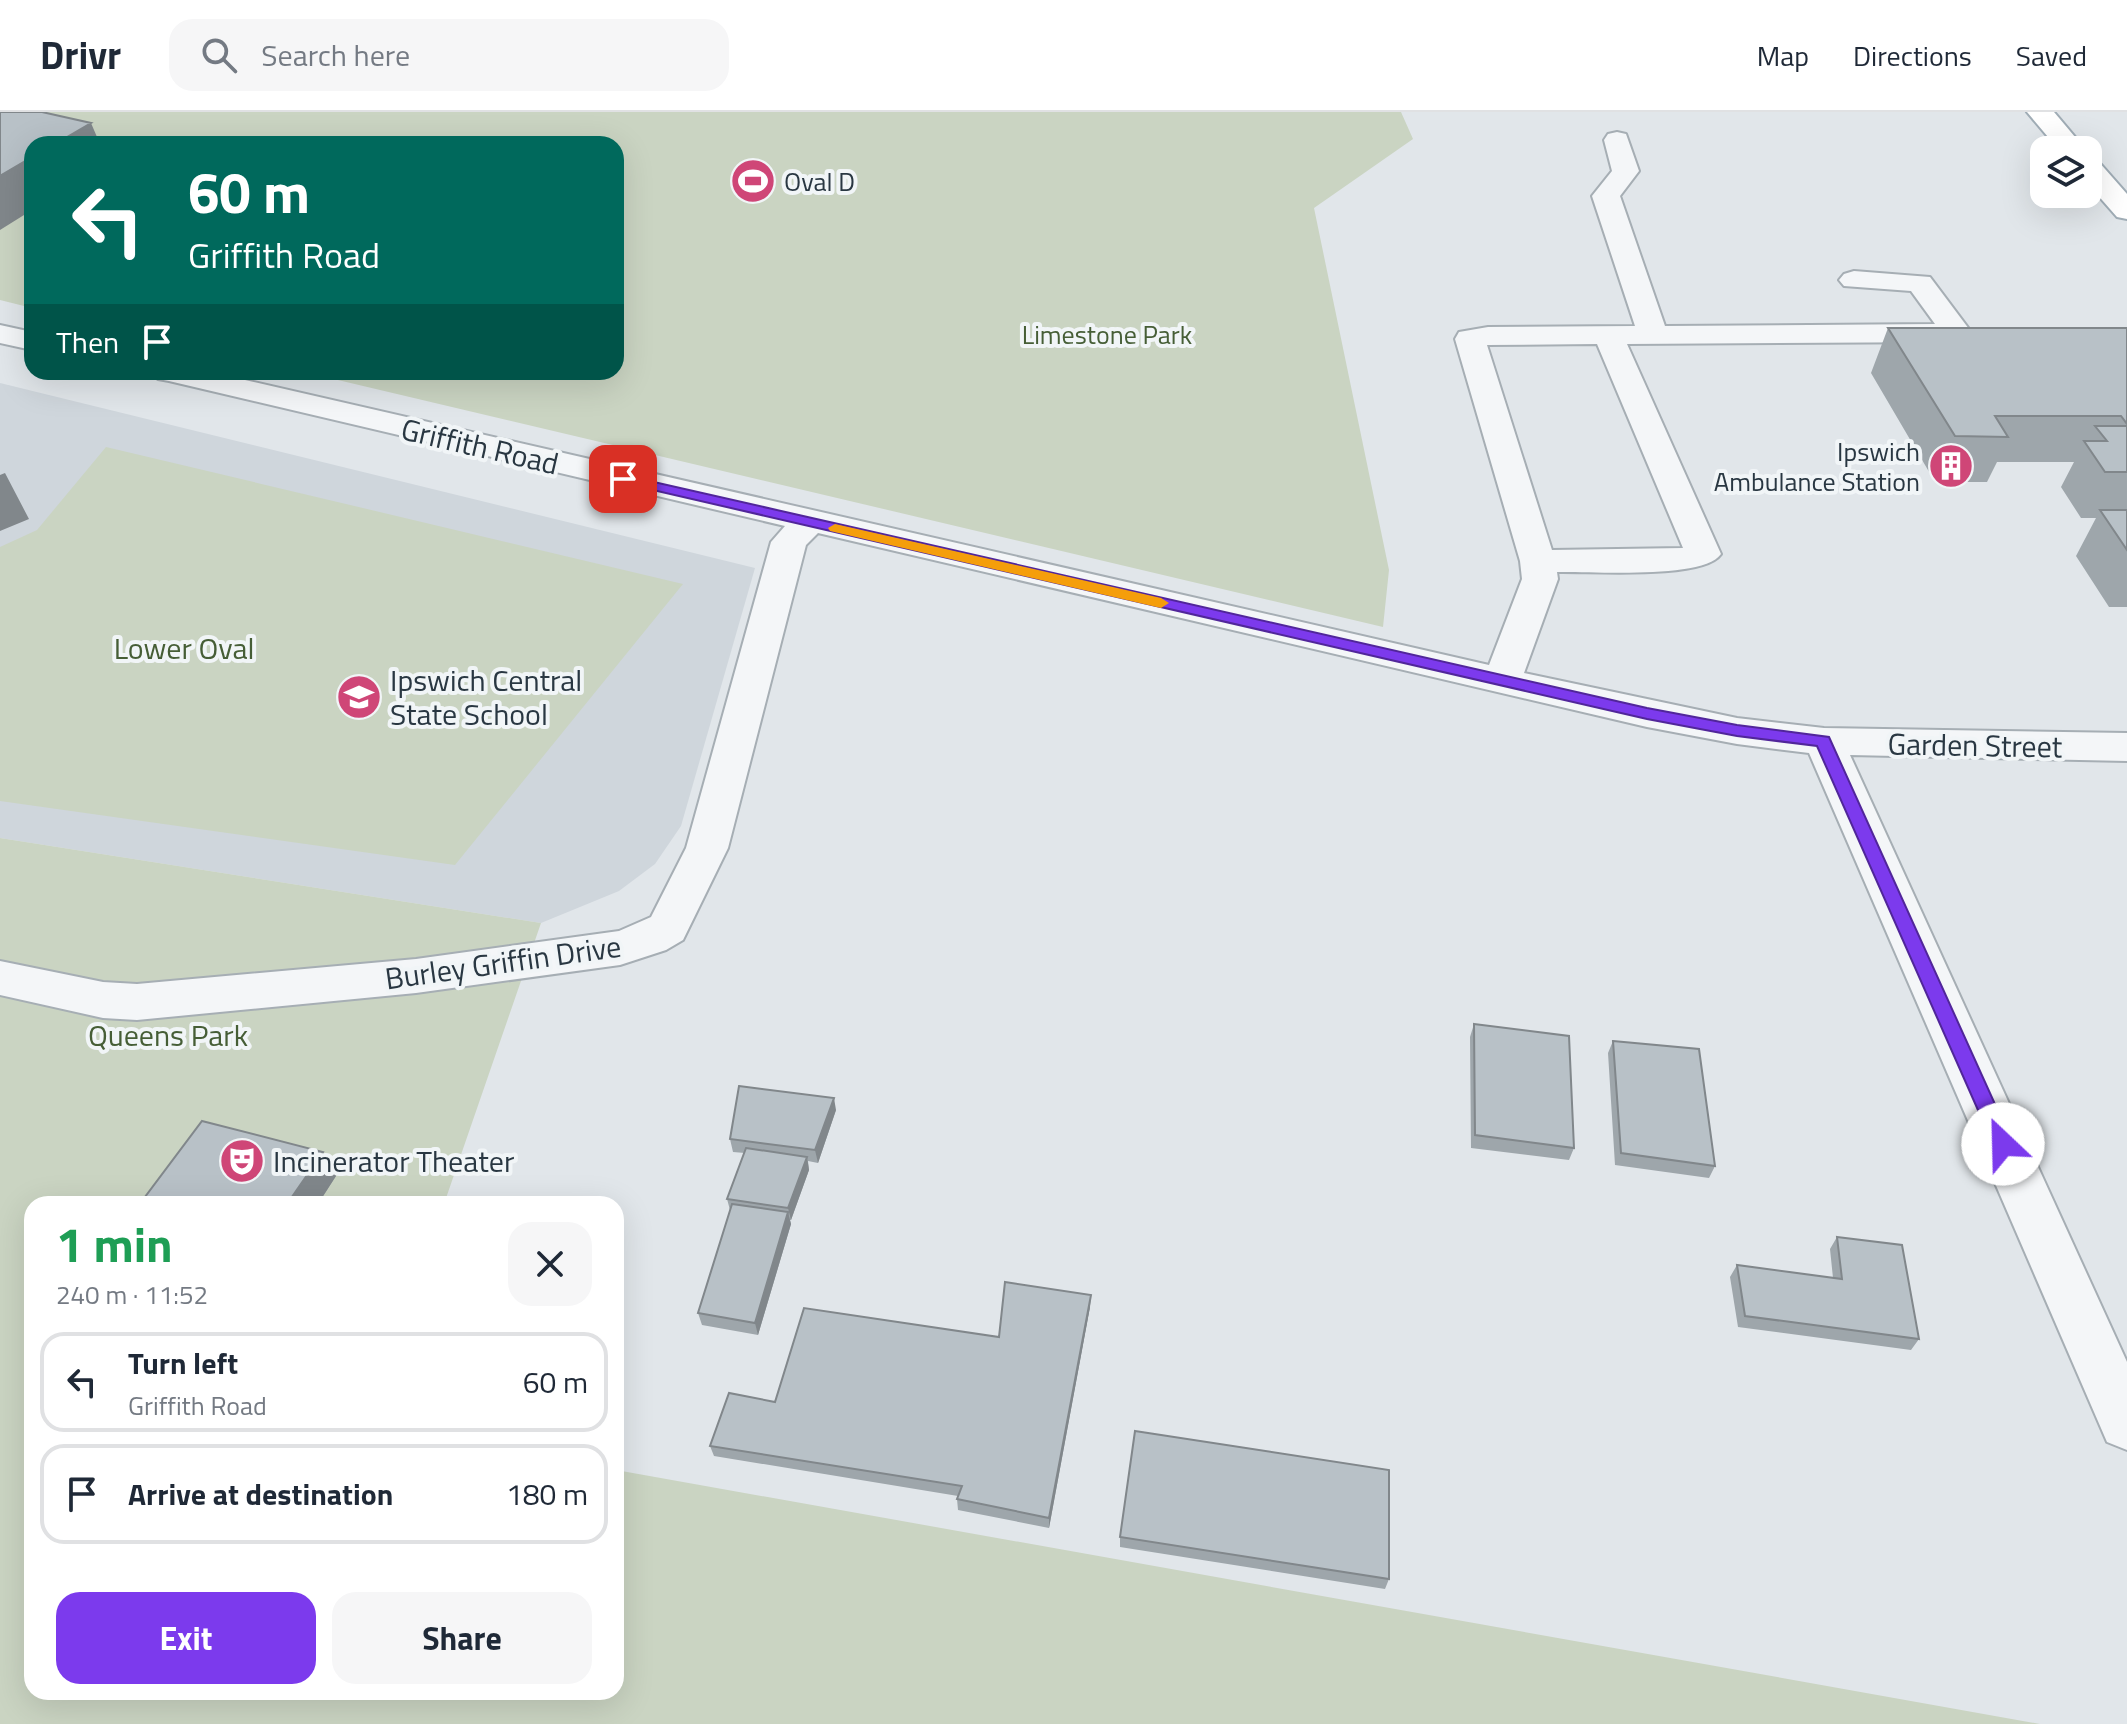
<!DOCTYPE html>
<meta charset="utf-8">
<style>
:root{--surface:#fff;--page:#f6f6f7;--text:#1f2937;--muted:#747a83;--line:#e0e1e3;--accent:#7c3aed}
body{margin:0;font-family:"Titillium Web",sans-serif;background:var(--page);color:var(--text);height:100vh;display:flex;flex-direction:column;font-size:30px;white-space:nowrap}
*{box-sizing:border-box;margin:0}
p{font-size:26px;color:var(--muted)}
.icon{flex:none;width:44px;height:44px;fill:none;stroke:currentColor;stroke-width:2;stroke-linecap:round;stroke-linejoin:round}
.map{position:relative;flex:1;overflow:hidden}
.drawer{position:absolute;left:24px;top:1084px;width:600px;height:504px;display:flex;flex-direction:column;background:var(--surface);border-radius:24px;box-shadow:0 8px 32px #0002}
.drawer>*{flex:none}
.top-card{position:absolute;left:24px;top:24px;width:600px;height:244px;border-radius:24px;box-shadow:0 8px 32px #0002;background:#00695c;color:#fff;overflow:hidden}
.fabs{position:absolute;left:2030px;top:24px;display:grid;gap:16px}
.fabs a{display:grid;place-items:center;width:72px;height:72px;border-radius:16px;background:var(--surface);box-shadow:0 8px 32px #0002;font-size:40px}
.pin{position:absolute;display:grid;place-items:center;width:68px;height:68px;color:#fff;margin:-34px;border-radius:16px;box-shadow:0 4px 12px #0006}
.me{position:absolute;width:88px;margin:-44px;rotate:336deg;stroke-linejoin:round;filter:drop-shadow(0 0 6px #0008)}
.turn{display:flex;align-items:center;gap:28px;height:168px;padding:0 32px;font-size:36px}
.turn .icon{width:104px;height:104px;stroke-width:2.5}
.turn b{display:block;font-size:56px;line-height:68px}
.then{display:flex;align-items:center;height:76px;padding:0 32px;background:#0003;gap:16px;font-size:30px}
.round{display:grid;place-items:center;flex:none;width:84px;height:84px;border-radius:24px;background:var(--page)}
.headline{display:flex;align-items:center;justify-content:space-between;height:136px;padding:0 32px}
h1{font-size:48px;font-weight:700;line-height:60px;color:#1e9e55}
.cta{display:flex;gap:16px;margin-top:auto;padding:16px 32px}
.cta a{flex:1;height:92px;border-radius:24px;background:var(--accent);color:#fff;font-size:32px;font-weight:700;line-height:92px;text-align:center}
.cta a+a{background:var(--page);color:var(--text)}
ul{padding:0;list-style:none}
li{display:flex;align-items:center;gap:24px;height:100px;margin:0 16px 12px;padding:0 16px;border:4px solid var(--line);border-radius:24px}
li div{flex:1}
li b{display:block;font-size:30px}
li em{font-style:normal}
header{display:flex;align-items:center;gap:48px;box-sizing:border-box;height:112px;padding:0 40px;background:var(--surface);border-bottom:2px solid var(--line)}
header strong{font-size:38px}
nav{display:flex;gap:44px;margin-inline-start:auto;font-size:28px}
.search{width:560px;height:72px;background:var(--page);display:flex;align-items:center;gap:20px;box-sizing:border-box;padding:0 28px;border-radius:24px;color:var(--muted);font-size:30px}
.map>svg:first-child{display:block}
.built{fill:#cfd6dc}
.green{fill:#cad4c2}
.lines{fill:none;stroke-linecap:round;stroke-linejoin:round}
.minor-casing{stroke:#a6aeb4;stroke-width:4}
.major-casing{stroke:#a0adb6;stroke-width:4}
.minor{fill:#f4f6f8;fill-rule:evenodd}
.major{fill:#fff;fill-rule:evenodd}
.wall{fill:#9ea6ab}
.shaded-wall{fill:#81878b}
.building{fill:#b8c1c7;stroke:#81878b;stroke-width:2}
.route{fill:#7c3aed;stroke:#51269a;stroke-width:2}
.slow{fill:#f59e0b}
.labels{text-anchor:middle;dominant-baseline:central;stroke-width:8;stroke-linejoin:round;paint-order:stroke}
.far-poi-label{font-size:26px;fill:#293742;stroke:#f1f5f7;text-anchor:start}
.far-park-label{font-size:26px;fill:#465e36;stroke:#f1f5f7}
.street-label{font-size:30px;fill:#293742;stroke:#f1f5f7}
.park-label{font-size:30px;fill:#465e36;stroke:#f1f5f7}
.poi-label{font-size:30px;fill:#293742;stroke:#f1f5f7;text-anchor:start}
</style>
<header>
<strong>Drivr</strong>
<div class="search"><svg class="icon" aria-label="search" viewBox="0 0 24 24"><circle cx="10" cy="10" r="6"/><path d="M15 15l6 6"/></svg>Search here</div>
<nav><a>Map</a><a>Directions</a><a>Saved</a></nav>
</header>
<div class="map">
<svg width="2127" height="1612" viewBox="0 0 2127 1612">
<rect width="100%" height="100%" fill="#e1e6ea"/>
<path class="built" d="M0,271L755,456L681,714L655,752L619,779L541,811L0,726Z"/>
<path class="green" d="M0,0H1401L1413,27L1314,96L1389,458L1383,515L304,260H616V32H32V196L0,188Z
M106,335L683,472L455,753L0,689V435L37,418Z
M0,726L541,811L444,1092H32V1580H616V1358L2040,1612H0Z"/>
<g class="lines">
<g class="minor-casing">
<path id="minor" d="M1617,20L1626,22L1639,59L1620,84L1665,214L1935,212L1911,179L1844,174L1839,168L1844,162L1854,159L1930,165L1972,221L1968,228L1957,230L1627,232L1721,442C1703,468 1590,459 1557,460L1558,467L1524,561L1737,606L1824,616L2127,621V649L1850,643L2127,1250V1338L2107,1330L1809,641L1737,632L1647,615L818,421L806,433L728,736L683,828L666,838L620,853L416,881L137,908L103,906L0,883V849L103,870L137,872L416,847L619,819L651,805L686,736L771,430L785,414L169,269L158,267L153,260H210L1489,553L1522,467L1520,449L1455,227L1459,220L1488,215L1635,214L1592,84L1612,59L1604,28L1608,22ZM1597,232L1683,436L1552,438L1487,233Z
M0,213L32,220V238L0,231Z"/>
</g>
<g class="major-casing">
<path id="major" d="M2027,0H2054L2086,38H2059Z
M2088,47L2098,49L2127,82V107L2117,105L2088,72Z"/>
</g>
<use href="#minor" class="minor"/>
<use href="#major" class="major"/>
</g>
<path class="wall" d="M1888,216H2127V495H2109L2076,444L2096,406H2081L2061,375L2074,350H1997L1987,370H1935L1871,261Z
M1474,912L1574,1036L1569,1048L1471,1036L1470,925Z
M1613,929L1715,1054L1709,1066L1615,1053L1608,941Z
M836,998L818,1051L808,1049L809,1058L791,1108H790L791,1112L758,1223L702,1213L698,1201L730,1098L727,1087L745,1041L733,1040L730,1027Z
M323,1040L336,1064L318,1092H150L145,1085Z
M1837,1125L1919,1227L1911,1238L1738,1215L1730,1165L1737,1153L1833,1166L1830,1137Z
M1090,1195L1049,1416L958,1398L957,1387L958,1384L714,1344L710,1334L775,1290L999,1225Z
M1120,1425L1389,1467L1385,1477L1120,1435Z"/>
<path class="shaded-wall" d="M91,11L100,32H55Z
M32,45V98L0,118V64Z
M5,361L29,407L0,419V363Z
M834,986L836,998L818,1051L815,1038Z
M323,1040L336,1064L318,1092H287Z
M807,1045L809,1058L791,1108L788,1096Z
M788,1100L791,1112L758,1223L755,1211Z
M1091,1183L1090,1195L1049,1416V1406Z"/>
<path class="building" d="M0,0H42L91,11L55,32H32V45L0,64Z
M1888,216H2127V312L2121,304H1995L2008,325L1955,324Z
M2095,314H2127V360H2105L2084,329H2107Z
M2100,398H2127V438Z
M1474,912L1569,924L1574,1036L1475,1023Z
M1613,929L1699,937L1715,1054L1621,1041Z
M739,974L834,986L815,1038L730,1027Z
M202,1009L323,1040L287,1092H170L145,1085Z
M746,1036L807,1045L788,1096L727,1087Z
M732,1092L788,1100L755,1211L698,1201Z
M1837,1125L1902,1133L1919,1227L1745,1204L1737,1153L1842,1167Z
M1005,1170L1091,1183L1049,1406L957,1387L962,1374L710,1334L729,1281L775,1290L804,1196L999,1225Z
M1135,1319L1389,1358V1467L1120,1425Z"/>
<path class="route" d="M623,363L1647,596L1737,613L1829,625L2013,1032L2010,1038L2003,1040L1996,1038L1993,1032L1817,634L1737,624L1647,607L618,370V364Z"/>
<path class="slow" d="M835,412L1161,486L1169,491L1161,496L830,419L828,416Z"/>
<defs>
<g id="stadium-disc" transform="scale(2.3)"><circle r="9.5" fill="#cf4677" stroke="#f1f5f7"/><path d="M0-5a6.5 5 0 1 0 0 10a6.5 5 0 1 0 0-10ZM-3.5-1.8h7v3.6h-7Z" fill="#fff"/></g>
<g id="building-disc" transform="scale(2.3)"><circle r="9.5" fill="#cf4677" stroke="#f1f5f7"/><path d="M-4-6H4V6H1V3H-1V6H-4ZM-2.5-4.3h1.7v1.8h-1.7ZM.8-4.3h1.7v1.8H.8ZM-2.5-1h1.7V.8h-1.7ZM.8-1h1.7V.8H.8Z" fill="#fff"/></g>
<g id="school-disc" transform="scale(2.3)"><circle r="9.5" fill="#cf4677" stroke="#f1f5f7"/><path d="M0-5L7-2L0 1L-7-2ZM-4 1L0 2.5L4 1V4Q0 6-4 4Z" fill="#fff"/></g>
<g id="theatre-disc" transform="scale(2.3)"><circle r="9.5" fill="#cf4677" stroke="#f1f5f7"/><path d="M-5-5.5Q0-4 5-5.5V0Q5 5 0 6Q-5 5-5 0ZM-3.3-2.5H-1v1.5H-3.3ZM1-2.5H3.3v1.5H1ZM-2.8 1Q0 5.5 2.8 1Z" fill="#fff"/></g>
</defs>
<g fill-rule="evenodd">
<use href="#stadium-disc" x="753" y="69"/>
<use href="#building-disc" x="1951" y="354"/>
<use href="#school-disc" x="359" y="585"/>
<use href="#theatre-disc" x="242" y="1049"/>
</g>
<g class="labels">
<g class="far-poi-label">
<text x="784" y="69">Oval D</text>
<text x="1920" y="339" text-anchor="end">Ipswich<tspan x="1920" dy="30">Ambulance Station</tspan></text>
</g>
<g class="far-park-label">
<text x="1107" y="222">Limestone Park</text>
</g>
<g class="street-label">
<text transform="translate(480 334) rotate(13)">Griffith Road</text>
<text transform="translate(1975 633) rotate(1)">Garden Street</text>
<text transform="translate(503 850) rotate(-8)">Burley Griffin Drive</text>
</g>
<g class="park-label">
<text x="184" y="536">Lower Oval</text>
<text x="168" y="923">Queens Park</text>
</g>
<g class="poi-label">
<text x="390" y="568">Ipswich Central<tspan x="390" dy="34">State School</tspan></text>
<text x="273" y="1049">Incinerator Theater</text>
</g>
</g>
</svg>
<div class="fabs">
<a><svg class="icon" aria-label="layers" viewBox="0 0 24 24"><path d="M12 4l9 5-9 5-9-5zM3 14l9 5 9-5"/></svg></a>
</div>
<div class="pin" style="left:623px;top:367px;background:#d93025"><svg class="icon" aria-label="arrive" viewBox="0 0 24 24"><path d="M6 21V4h12l-3 4 3 4H6"/></svg></div>
<svg class="me" style="left:2003px;top:1032px" viewBox="-20 -20 40 40"><circle r="19" fill="#fff"/><path d="M0-13L10 11 0 6-10 11z" fill="#7c3aed"/></svg>
<div class="top-card">
<div class="turn"><svg class="icon" aria-label="left" viewBox="0 0 24 24"><path d="M17 20v-9H6M10 6l-5 5 5 5"/></svg><div><b>60 m</b>Griffith Road</div></div>
<div class="then">Then<svg class="icon" aria-label="arrive" viewBox="0 0 24 24"><path d="M6 21V4h12l-3 4 3 4H6"/></svg></div>
</div>
<section class="drawer">
<div class="headline"><div><h1>1 min</h1><p>240 m · 11:52</p></div><a class="round"><svg class="icon" aria-label="close" viewBox="0 0 24 24"><path d="M6 6l12 12M18 6L6 18"/></svg></a></div>
<ul>
<li><svg class="icon" aria-label="left" viewBox="0 0 24 24"><path d="M17 20v-9H6M10 6l-5 5 5 5"/></svg><div><b>Turn left</b><p>Griffith Road</p></div><em>60 m</em></li>
<li><svg class="icon" aria-label="arrive" viewBox="0 0 24 24"><path d="M6 21V4h12l-3 4 3 4H6"/></svg><div><b>Arrive at destination</b></div><em>180 m</em></li>
</ul>
<div class="cta"><a>Exit</a><a>Share</a></div>
</section>
</div>
